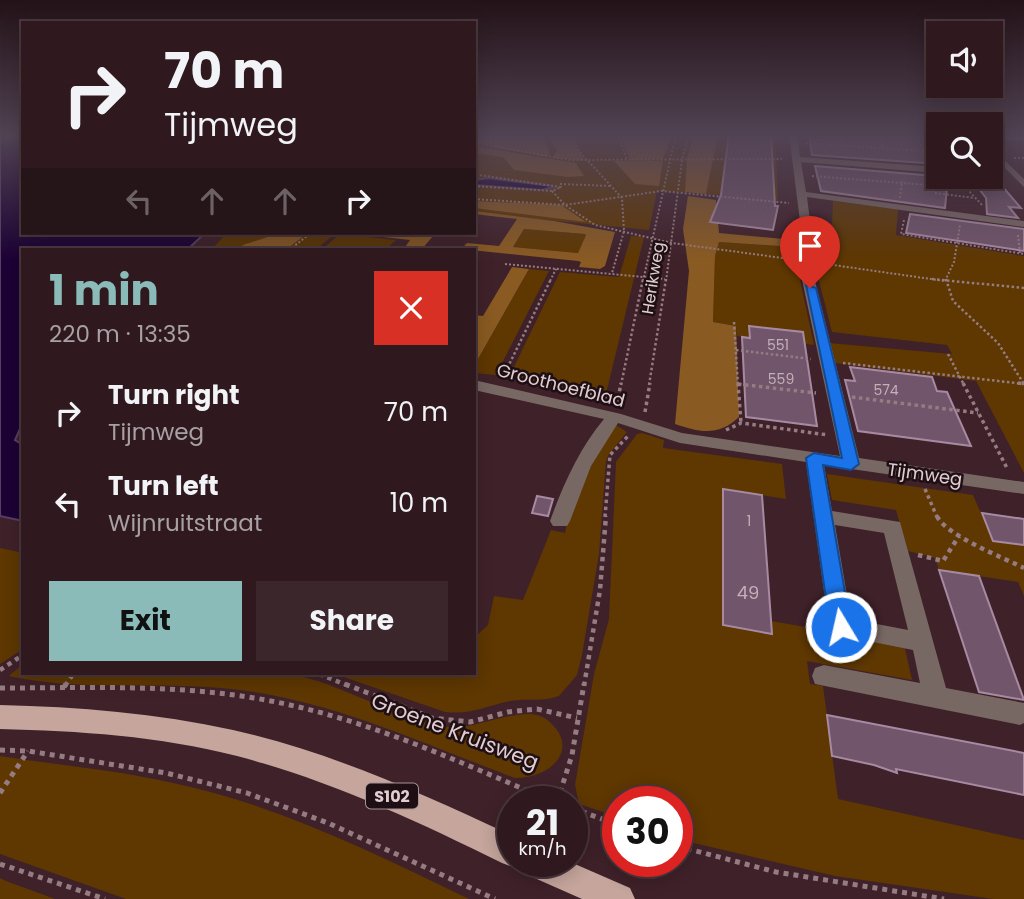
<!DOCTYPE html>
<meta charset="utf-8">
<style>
:root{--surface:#2f191f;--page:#3b262c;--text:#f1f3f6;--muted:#a7a0a4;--line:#4a383d;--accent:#8bbbb9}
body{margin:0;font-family:Poppins,sans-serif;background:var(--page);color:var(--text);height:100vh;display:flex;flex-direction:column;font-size:26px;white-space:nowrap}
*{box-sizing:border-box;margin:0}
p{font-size:23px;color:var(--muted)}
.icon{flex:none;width:38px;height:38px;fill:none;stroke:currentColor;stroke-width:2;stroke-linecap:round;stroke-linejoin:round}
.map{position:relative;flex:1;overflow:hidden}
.drawer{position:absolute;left:21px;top:248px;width:455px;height:427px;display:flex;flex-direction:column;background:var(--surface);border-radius:0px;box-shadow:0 4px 18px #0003,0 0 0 2px var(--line)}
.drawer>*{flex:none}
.guide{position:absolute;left:21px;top:21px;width:455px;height:214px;border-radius:0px;box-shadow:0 4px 18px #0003,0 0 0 2px var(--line);background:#2f191f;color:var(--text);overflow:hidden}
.tools{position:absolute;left:926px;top:21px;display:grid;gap:14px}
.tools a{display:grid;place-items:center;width:77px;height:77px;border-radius:0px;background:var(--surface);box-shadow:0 4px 18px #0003,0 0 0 2px var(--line);font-size:35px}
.speed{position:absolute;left:497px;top:786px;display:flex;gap:14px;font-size:35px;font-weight:700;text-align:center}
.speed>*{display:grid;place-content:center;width:91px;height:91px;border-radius:50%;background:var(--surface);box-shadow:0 4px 18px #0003,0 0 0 2px var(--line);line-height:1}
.speed small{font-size:18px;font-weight:400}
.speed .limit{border:10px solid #d22;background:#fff;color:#111}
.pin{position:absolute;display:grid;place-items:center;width:60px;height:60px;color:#fff;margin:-72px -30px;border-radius:50% 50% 50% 0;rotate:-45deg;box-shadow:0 0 7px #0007}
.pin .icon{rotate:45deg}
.me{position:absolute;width:77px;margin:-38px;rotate:351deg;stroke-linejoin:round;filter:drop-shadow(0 0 5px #0008)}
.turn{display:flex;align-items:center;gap:24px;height:147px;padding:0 28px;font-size:32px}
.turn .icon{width:91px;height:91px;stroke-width:2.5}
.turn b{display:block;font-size:49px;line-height:60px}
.lanes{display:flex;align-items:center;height:66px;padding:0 28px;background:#0003;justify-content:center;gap:35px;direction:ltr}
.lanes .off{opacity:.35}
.round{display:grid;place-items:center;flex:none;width:74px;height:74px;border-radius:0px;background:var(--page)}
.headline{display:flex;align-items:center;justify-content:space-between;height:119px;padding:0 28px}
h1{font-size:42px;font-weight:700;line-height:52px;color:var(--accent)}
.button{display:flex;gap:14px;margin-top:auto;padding:14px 28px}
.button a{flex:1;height:80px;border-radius:0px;background:var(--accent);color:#111;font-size:28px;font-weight:700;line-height:80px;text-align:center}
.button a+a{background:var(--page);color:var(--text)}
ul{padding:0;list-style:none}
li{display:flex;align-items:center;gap:21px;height:91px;padding:0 28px}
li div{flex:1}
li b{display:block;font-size:26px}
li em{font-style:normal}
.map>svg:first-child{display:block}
.green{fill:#5e3701}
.forest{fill:#895a22;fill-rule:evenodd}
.water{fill:#1c0235;stroke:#573f64;stroke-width:2}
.building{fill:#70556b;stroke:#a78aa1;stroke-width:2}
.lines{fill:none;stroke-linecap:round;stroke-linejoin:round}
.path-far4{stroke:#957c82;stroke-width:2;stroke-dasharray:2 2;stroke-linecap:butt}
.path-far3{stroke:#957c82;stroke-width:2.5;stroke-dasharray:2.5 2.5;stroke-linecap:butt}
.path-far2{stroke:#957c82;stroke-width:3.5;stroke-dasharray:3.5 3.5;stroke-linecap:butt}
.path-far1{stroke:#957c82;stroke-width:4.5;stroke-dasharray:4.5 4.5;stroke-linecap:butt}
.path{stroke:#957c82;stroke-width:5;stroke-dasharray:5 5;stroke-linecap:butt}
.minor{fill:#786864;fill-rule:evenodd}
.major{fill:#c5a59c;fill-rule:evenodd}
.route{fill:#1a73e8;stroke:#114b97;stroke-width:2}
.labels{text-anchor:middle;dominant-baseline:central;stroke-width:5;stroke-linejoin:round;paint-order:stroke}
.number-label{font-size:14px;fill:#c5afb8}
.far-street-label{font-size:16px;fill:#e1cdd1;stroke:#1d0f13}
.shield{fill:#1d0f13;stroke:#a69498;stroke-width:2}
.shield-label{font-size:16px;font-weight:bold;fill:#e1cdd1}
.street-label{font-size:18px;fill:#e1cdd1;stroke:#1d0f13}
.near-number-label{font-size:18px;fill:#c5afb8}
.near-street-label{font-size:21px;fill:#e1cdd1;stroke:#1d0f13}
</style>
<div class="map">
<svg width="1024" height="899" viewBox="0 0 1024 899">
<rect width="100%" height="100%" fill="#3f2129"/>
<path class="green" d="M474,134H710L699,193L657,191L649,230L474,213Z
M718,134H775L778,200L706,194Z
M833,201L898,209L896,235L1024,256V473L976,381L835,363L829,343L952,354L947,345L832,332L815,265L830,266Z
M524,229L585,234L586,235L578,253L513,247Z
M227,233H336L315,250H211Z
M340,234L396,240L385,250H321Z
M631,236L644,237L606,394L509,377L560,272L619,277Z
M784,239L797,240V266L814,345L737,336L736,326L713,322L715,256L719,242L780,246Z
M529,269L549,271L496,375L474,373V366Z
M616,425L627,432L609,454L606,461L599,554L582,655L577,675L559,696C544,702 526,698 510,701C485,706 472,715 445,712L335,674H474V638L488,625L494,596L523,600L551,530L565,533C572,492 593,460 616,425Z
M642,433L664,440L663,448L782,464L786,499L723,489V625L772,634L771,621L904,644L912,680L807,661L810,684L823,686L838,799L1024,840V899H993L835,876L698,844L677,838V802H618V817L579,804L575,785L594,674L609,619L616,462L637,434Z
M827,474L973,495L993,541L1024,545V596L1018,582L939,570L935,558L908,551L896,510L832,500Z
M0,548L23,553V649L0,664Z
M23,664V674C83,674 143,674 203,674C230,674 261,670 288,674C342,682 397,721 449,727C477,730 525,703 546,719C583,747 551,779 515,778C421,743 332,700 232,689C158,681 81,692 9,676Z
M0,756C58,765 117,770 173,783C278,805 374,853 469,899H126L0,854Z
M0,878L6,881L55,899H0Z"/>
<path class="forest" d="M474,134H541L550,152L547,157L474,143Z
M547,134H570L584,160L553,158L557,150Z
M620,134H672L663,159L630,160Z
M694,134H718L706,194L685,192L687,158Z
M474,146L576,163L584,176L568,177L514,170L503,157L474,153Z
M614,161H663L659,186L635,184Z
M688,196L716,200L719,233L784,239L780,246L719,242L715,256L713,322L736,326L739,417C719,436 701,433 675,424L689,271L683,229Z
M474,201L561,205L586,222L474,208Z
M474,211L554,221L615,232L605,266L600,269L579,267L581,262L578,261L461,249L467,243L499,246L517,219L474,214ZM524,229L585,234L586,235L578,253L513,247Z
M280,233H308L285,250H238L243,245Z
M347,233L434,235L421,250H403L410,240Z
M512,267L529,269L474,366V315L483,316Z"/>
<path class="water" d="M0,134H23V233H205L187,250H23V422L15,440L23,445V521L0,516Z
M489,178L552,186L554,187L542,190L474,185V180Z"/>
<path class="building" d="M729,134H771L775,206H778L773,230L710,222L721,195Z
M809,134H893L937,140L938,164L812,155Z
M815,166L948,177L945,208L821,191Z
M970,177L995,178L1021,208L1009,207L1018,218L987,214L986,198Z
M910,214L1024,229V251L906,233Z
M749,326L803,332L817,426L746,417L742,337L750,338Z
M850,367L932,377L937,391L947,392L971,446L858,431L845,380L855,381Z
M723,489L762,495L772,634L723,625Z
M537,496L553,499L548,516L532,513Z
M982,513L1024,519V545L993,541Z
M939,570L979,576L1024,700L979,692Z
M827,715L1024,753V795L896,769L897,773L874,765L832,756Z"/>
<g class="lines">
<path class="path-far4" d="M572,134L579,151L622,198L624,231L612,273
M618,134L627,160
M839,134L843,146
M876,134L883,148
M914,134L924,150
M474,137L480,134
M474,143L570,160L782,159
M806,143L937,152
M1014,158H1024
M812,176L966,188
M956,177L983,206
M560,184L611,186
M474,186L552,191L561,187L479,175
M931,186L935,193L974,198
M552,191L565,205L595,225L672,243L790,259
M900,198L902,181
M474,199L565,205L661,191L789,203
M904,220L901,234L1024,254
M1018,235L1020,253
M289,250L311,233
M819,263L945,281
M505,264L665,279
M550,281L556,269
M643,281L676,134
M666,281L682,160L689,134
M945,281L954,262L960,225"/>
<path class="path-far3" d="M932,279L1024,288
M946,279L953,301L998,343L1024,384
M734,322L738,385
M736,350L811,359
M948,354L964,385
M843,363L1024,384
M503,377L551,279
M738,384L747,385
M621,385L643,279
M649,385L666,279"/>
<path class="path-far2" d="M738,383L741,423
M963,383L1008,470
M1018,383L1024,384
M738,384L816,393
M569,390L619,399
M852,397L978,413
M617,405L621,383
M645,412L650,383
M726,430L741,423L828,435
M925,489L937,517
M605,517L610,455L629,435"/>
<path class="path-far1" d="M937,516C945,535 1004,558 1024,568
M918,555L943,561L959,536
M0,670L23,655
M319,674L349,686
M65,686L73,674
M584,686L600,590L606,516"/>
<path class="path" d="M345,684L432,718L470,722L508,712L537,709L577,718
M64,687L66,684
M0,688C85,688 170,684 254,698C359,715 457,761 554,802
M0,750L28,751L166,773L247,793L328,823L495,899
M0,793L28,751
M557,802L572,755L584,684
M572,808L618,825
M677,846L776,872L944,899
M0,864L105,899"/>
<path class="minor" d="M789,134H797L800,157L938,167V173L801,162L806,192L1024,221V227L807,197L810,221V261L859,458L1024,482V494L824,465L832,511L900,522L946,688L1024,703V723L1020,725L815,684L812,676L815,668L824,665L920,683L913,650L833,634L829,627L806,462L680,443L618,423L591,466L570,521L567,526H553L550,521C563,485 579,449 604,419L474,390V380L621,414L682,433L840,456L798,261L800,221ZM835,525L884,533L908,630L851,619Z
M990,135L1024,137V141L990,139Z
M990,146L1024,179V187L990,153Z"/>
<path class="major" d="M0,705C79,707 157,713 233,730C331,752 423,794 513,836V861H568L630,888L635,899H582L521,872L518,865L513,867L502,863C417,821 329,780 237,756C159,736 79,731 0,729Z"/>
</g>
<linearGradient id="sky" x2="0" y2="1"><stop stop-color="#231217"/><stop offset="0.52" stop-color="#524354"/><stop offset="1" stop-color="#524354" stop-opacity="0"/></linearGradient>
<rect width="1024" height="260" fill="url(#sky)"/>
<path class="route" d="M806,285L816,288L859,464L851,470L823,465L851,627L848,633L841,636L833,633L830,627L806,458L814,453L842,458Z"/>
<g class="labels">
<g class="number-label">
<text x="778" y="345">551</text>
<text x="781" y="379">559</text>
<text x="886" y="390">574</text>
<text x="749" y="521">1</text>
</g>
<g class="far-street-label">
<text transform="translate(653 278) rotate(-81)">Herikweg</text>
</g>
<rect class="shield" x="366" y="783.5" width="52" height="25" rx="5"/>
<g class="shield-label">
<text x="392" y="796">S102</text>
</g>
<g class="street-label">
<text transform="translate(561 385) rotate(14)">Groothoefblad</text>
<text transform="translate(925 474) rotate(8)">Tijmweg</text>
</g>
<g class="near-number-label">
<text x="748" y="592">49</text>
</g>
<g class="near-street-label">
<text transform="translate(455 731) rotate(21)">Groene Kruisweg</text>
</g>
</g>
</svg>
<div class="tools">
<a><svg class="icon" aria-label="sound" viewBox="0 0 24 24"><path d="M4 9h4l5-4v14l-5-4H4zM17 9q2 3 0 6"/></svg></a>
<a><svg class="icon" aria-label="search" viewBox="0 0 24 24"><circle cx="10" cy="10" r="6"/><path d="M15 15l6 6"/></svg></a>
</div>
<div class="speed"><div>21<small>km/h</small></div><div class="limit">30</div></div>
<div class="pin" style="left:810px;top:288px;background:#d93025"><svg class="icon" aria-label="arrive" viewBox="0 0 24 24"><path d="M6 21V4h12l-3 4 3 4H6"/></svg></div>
<svg class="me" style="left:841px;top:627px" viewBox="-20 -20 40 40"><circle r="17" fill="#1a73e8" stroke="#fff" stroke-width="3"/><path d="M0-11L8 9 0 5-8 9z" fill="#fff"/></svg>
<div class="guide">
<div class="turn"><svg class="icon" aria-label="right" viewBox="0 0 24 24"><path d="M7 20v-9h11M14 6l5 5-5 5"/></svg><div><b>70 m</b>Tijmweg</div></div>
<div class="lanes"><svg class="icon off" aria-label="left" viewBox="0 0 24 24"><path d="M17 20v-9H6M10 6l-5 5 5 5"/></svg><svg class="icon off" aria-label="ahead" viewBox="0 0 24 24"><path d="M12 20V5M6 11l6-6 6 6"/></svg><svg class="icon off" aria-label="ahead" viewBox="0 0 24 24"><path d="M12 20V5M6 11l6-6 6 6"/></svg><svg class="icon" aria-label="right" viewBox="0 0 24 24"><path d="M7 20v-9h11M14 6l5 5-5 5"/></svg></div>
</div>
<section class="drawer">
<div class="headline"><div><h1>1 min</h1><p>220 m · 13:35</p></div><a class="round" style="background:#d93025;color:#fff"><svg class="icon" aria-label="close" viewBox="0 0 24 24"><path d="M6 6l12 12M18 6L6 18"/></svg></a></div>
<ul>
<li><svg class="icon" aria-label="right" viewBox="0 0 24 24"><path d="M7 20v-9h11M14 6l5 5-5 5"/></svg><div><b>Turn right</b><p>Tijmweg</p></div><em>70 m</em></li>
<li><svg class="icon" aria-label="left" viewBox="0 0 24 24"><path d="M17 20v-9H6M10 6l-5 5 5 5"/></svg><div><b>Turn left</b><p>Wijnruitstraat</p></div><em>10 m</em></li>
</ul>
<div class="button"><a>Exit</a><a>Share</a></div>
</section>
</div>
